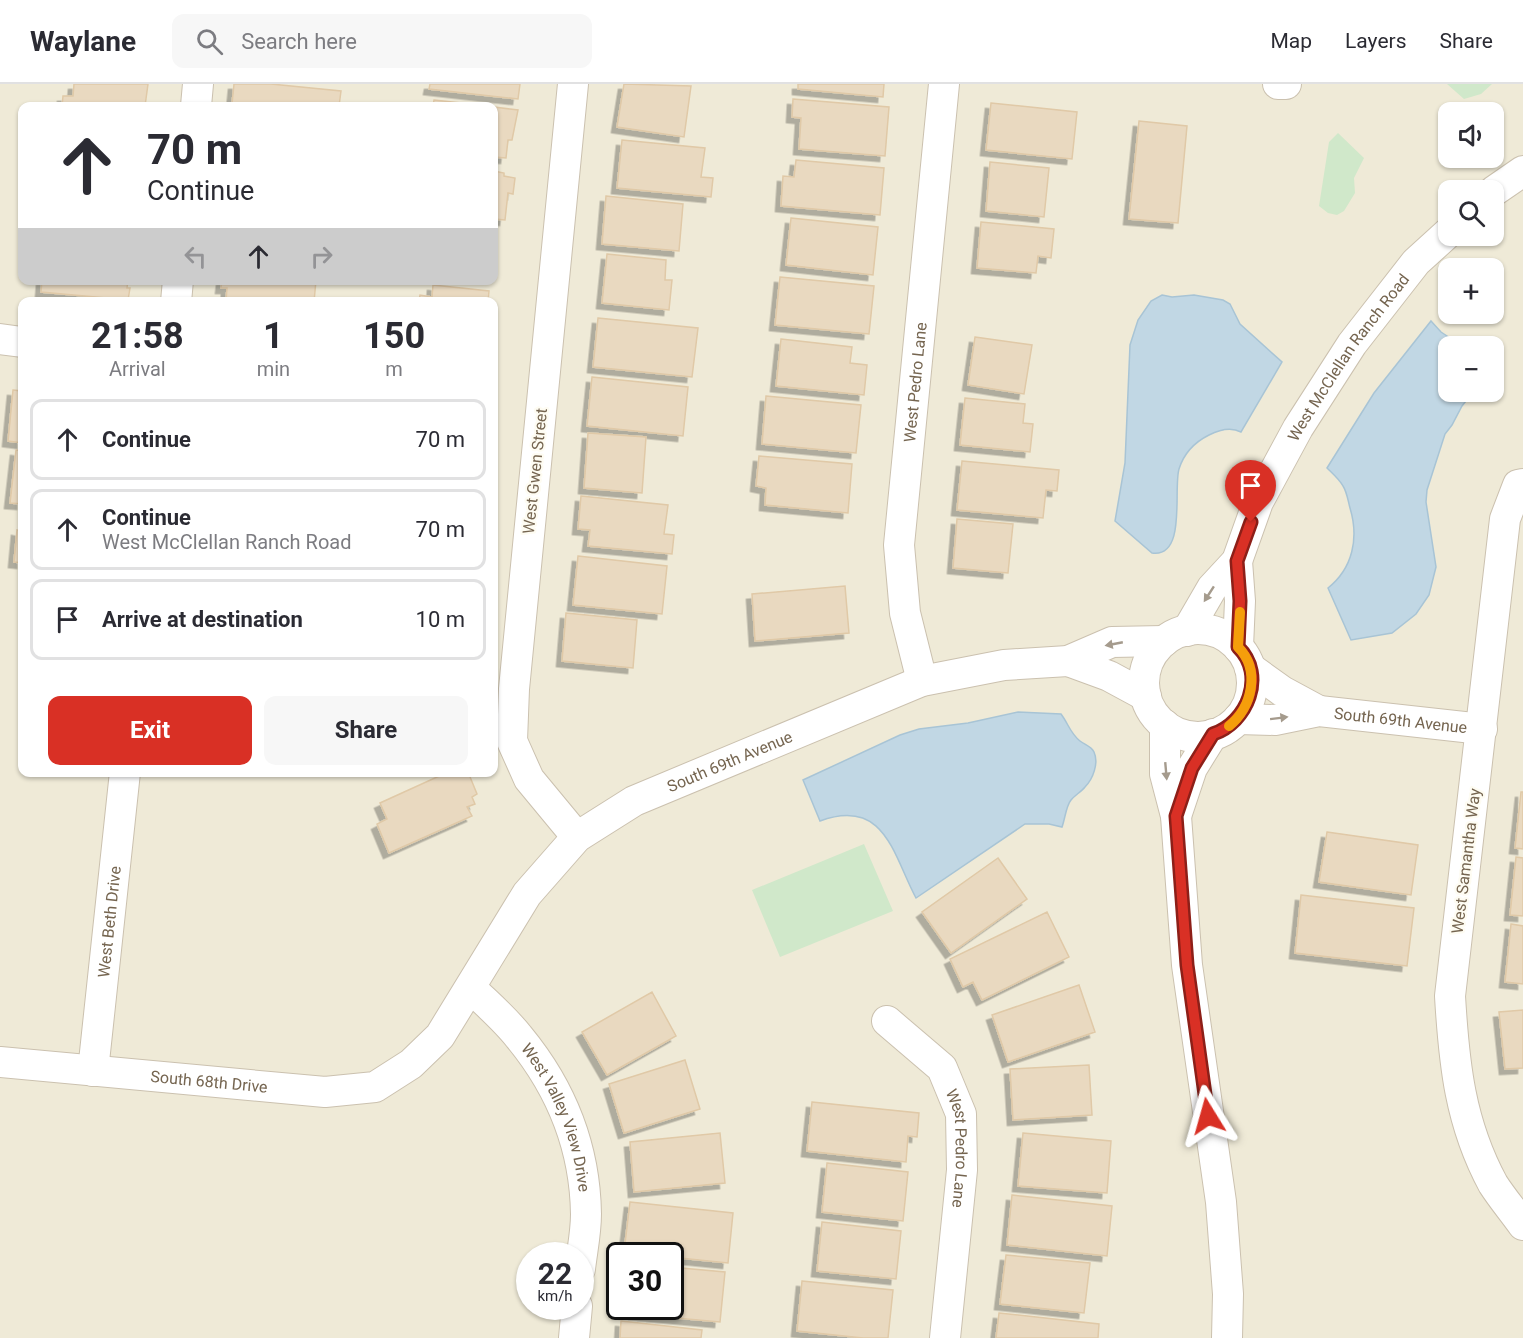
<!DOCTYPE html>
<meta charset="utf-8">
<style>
:root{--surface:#fff;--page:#f7f7f7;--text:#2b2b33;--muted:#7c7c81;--line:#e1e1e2;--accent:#d93025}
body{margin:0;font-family:Roboto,sans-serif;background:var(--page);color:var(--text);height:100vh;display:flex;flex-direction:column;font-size:22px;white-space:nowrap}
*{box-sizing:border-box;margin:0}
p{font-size:20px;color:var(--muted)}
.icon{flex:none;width:33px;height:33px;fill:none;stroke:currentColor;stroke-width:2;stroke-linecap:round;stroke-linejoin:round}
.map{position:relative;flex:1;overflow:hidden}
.sheet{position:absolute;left:18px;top:213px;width:480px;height:480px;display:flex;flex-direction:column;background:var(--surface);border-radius:12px;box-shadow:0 2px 4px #0004}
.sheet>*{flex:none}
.hud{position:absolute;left:18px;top:18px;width:480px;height:183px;border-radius:12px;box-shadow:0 2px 4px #0004;background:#fff;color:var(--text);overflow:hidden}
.buttons{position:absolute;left:1438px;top:18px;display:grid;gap:12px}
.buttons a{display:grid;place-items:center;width:66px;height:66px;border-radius:12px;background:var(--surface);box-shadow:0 2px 4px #0004;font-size:30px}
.speed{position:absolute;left:516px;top:1158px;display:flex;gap:12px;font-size:30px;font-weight:700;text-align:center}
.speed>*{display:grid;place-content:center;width:78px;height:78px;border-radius:50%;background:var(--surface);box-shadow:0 2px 4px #0004;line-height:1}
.speed small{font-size:15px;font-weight:400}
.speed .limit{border:3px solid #111;border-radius:9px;background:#fff;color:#111}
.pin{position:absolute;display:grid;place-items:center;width:51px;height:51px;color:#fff;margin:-62px -26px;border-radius:50% 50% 50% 0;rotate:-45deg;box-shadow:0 0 6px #0007}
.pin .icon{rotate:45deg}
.me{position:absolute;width:66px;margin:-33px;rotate:352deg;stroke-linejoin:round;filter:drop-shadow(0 0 4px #0008)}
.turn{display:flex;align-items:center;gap:21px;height:126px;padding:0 30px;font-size:27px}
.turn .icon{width:78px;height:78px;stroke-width:2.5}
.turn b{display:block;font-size:42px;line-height:51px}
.lanes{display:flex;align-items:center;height:57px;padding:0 30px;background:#0003;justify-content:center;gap:30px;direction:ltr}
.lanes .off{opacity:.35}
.eta{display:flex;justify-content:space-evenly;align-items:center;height:102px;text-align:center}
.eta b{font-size:36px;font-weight:700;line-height:42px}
.action{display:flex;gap:12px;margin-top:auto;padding:12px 30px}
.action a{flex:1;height:69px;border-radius:12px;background:var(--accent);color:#fff;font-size:24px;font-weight:700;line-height:69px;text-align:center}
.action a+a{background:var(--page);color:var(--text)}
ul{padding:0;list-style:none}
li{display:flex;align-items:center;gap:18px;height:81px;margin:0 12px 9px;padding:0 18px;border:3px solid var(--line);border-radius:12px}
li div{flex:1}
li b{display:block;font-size:22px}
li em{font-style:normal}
header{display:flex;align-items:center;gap:36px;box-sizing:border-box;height:84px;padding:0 30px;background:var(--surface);border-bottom:2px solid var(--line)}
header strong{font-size:28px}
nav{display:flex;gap:33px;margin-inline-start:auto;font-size:21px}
.search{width:420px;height:54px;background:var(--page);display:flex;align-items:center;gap:15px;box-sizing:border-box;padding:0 21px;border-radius:12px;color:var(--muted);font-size:22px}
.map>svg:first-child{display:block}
.residential{fill:#efead7;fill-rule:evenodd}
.green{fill:#d0e8ca}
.water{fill:#c1d7e4;stroke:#a8c4d5;stroke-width:1.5}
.building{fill:#e9d9c0;stroke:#e0c9a7;stroke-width:1.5;filter:url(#shadow)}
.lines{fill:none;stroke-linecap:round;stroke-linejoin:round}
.street-casing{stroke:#cbc1af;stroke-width:32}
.street{stroke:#fff;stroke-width:30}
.oneway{fill:#a59b8d}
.route-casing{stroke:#8d1f18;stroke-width:15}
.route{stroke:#d93025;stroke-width:10}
.slow{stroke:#f59e0b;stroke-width:10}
.labels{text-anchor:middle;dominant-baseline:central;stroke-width:4.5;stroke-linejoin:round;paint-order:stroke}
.street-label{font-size:16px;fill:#756550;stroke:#fefcf2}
</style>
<header>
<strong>Waylane</strong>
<div class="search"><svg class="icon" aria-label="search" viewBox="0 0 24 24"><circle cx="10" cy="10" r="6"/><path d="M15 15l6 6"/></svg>Search here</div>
<nav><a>Map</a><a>Layers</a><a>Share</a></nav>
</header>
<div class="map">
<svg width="1523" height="1254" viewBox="0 0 1523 1254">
<defs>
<filter id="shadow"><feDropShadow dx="-5.5" dy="5.5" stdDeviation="0" flood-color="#0004"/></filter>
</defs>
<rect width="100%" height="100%" fill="#fbf8eb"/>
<path class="residential" d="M0,0H1523V1254H0ZM22,22H494V196H22ZM1449,28H1494V74H1449ZM1449,106H1494V152H1449ZM1449,184H1494V230H1449ZM22,218H494V688H22ZM1449,262H1494V308H1449ZM530,1172H580V1222H530ZM620,1172H670V1222H620Z"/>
<path class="green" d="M1447,0H1492L1481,10L1464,15Z
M1338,49L1364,74L1354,94L1355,109L1344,127L1337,131L1328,129L1319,122L1329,58Z
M864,760L893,827L780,873L752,806Z"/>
<path class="water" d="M1162,211L1172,213L1194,211L1223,216L1230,220L1240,240L1282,278L1241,348C1231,343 1219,346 1209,351C1195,358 1184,369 1179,385C1173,405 1187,474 1152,469L1115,437L1125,379L1130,261L1138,236L1151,217Z
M1431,237L1441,248L1462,262H1449V308H1473L1462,322L1452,341L1445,350L1427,406L1426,418L1436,483L1429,511L1416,530L1392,549L1351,556L1328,504C1353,484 1359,454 1350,424C1348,417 1347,408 1343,402C1339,395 1333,390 1327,384L1374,309Z
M1018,628L1061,630C1068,639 1070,649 1080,657C1085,661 1091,662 1094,668C1099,679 1093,695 1085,703C1081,708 1075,711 1071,716C1066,722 1065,735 1062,743L1049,740H1025L916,814C893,771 885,713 820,737L803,696L900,651L919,645L968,639Z"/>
<path class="building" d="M74,0H148L145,22H62L63,12H73Z
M234,0H271L341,7L339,22H239V21L232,20Z
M430,0H520L518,15L429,5Z
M624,0L691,2L684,53L617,43Z
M798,0H884L883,13L798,5Z
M793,15L889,23L885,72L799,65L801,34L792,33Z
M434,16L489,22H433Z
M991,19L1077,28L1072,75L986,66Z
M494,23L518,26L512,56H508L506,74L494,73Z
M1139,37L1187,42L1178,139L1129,135Z
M622,56L705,64L701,93L713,94L711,113L617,104Z
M796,76L884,84L880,131L781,122L783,92L794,93Z
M990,78L1049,84L1044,133L986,127Z
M494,87L504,89V92L515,94L513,110L508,109L505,136L494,135Z
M606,112L683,120L679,167L602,160Z
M791,134L878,143L873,191L786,181Z
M981,138L1054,145L1051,174L1038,172L1036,189L977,184Z
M607,170L666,176L665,196H672L669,226L602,219Z
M780,193L874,202L869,250L775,241Z
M42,196H128L127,204H130L128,216L41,208Z
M222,196H316L314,218H226L227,204H221Z
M433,201L489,207L488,218H419L420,211L432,213Z
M598,234L698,244L692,293L593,283Z
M975,253L1032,261L1024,310L968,301Z
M781,255L852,263L850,279L867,281L864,311L776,302Z
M592,293L688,303L683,352L587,342Z
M13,306L22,307V359L8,357Z
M766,312L861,321L856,369L762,360Z
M965,314L1025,320L1023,339L1033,340L1030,368L960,361Z
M588,349L646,353L642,409L584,404Z
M16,366L22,367V420L10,419Z
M759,372L852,380L848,429L765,421L766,404L756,402Z
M962,377L1059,386L1057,407L1046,406L1043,434L957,426Z
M581,412L668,421L664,450L674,451L672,470L588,462L590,446L578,445Z
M957,435L1013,440L1008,489L953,484Z
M17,446L22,447V479L14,478Z
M578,472L667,482L662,530L573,521Z
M845,502L849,549L755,557L752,510Z
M566,529L637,536L633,584L562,577Z
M448,688H468L477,710L472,713L475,720L467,723L472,732L389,769L377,740L387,735L380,719Z
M1521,708H1523V765L1515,764Z
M1327,748L1418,761L1411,811L1319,798Z
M1516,773L1523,774V832L1510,831Z
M998,774L1027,815L951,869L922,828Z
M1301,811L1414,824L1407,882L1295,869Z
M1047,828L1069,873L982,916L973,898L963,903L950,875Z
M1511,840L1523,842V900L1505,898Z
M1079,901L1095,948L1008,978L992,931Z
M652,908L676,952L607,991L582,948Z
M1523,926V984L1505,985L1499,928Z
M685,976L700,1025L624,1049L609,1000Z
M1089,981L1092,1031L1013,1036L1010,985Z
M812,1018L919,1029L917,1053L908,1052L906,1078L807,1067Z
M720,1049L725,1099L634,1108L630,1058Z
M1023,1049L1111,1057L1107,1109L1018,1102Z
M827,1079L908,1088L903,1137L822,1128Z
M1012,1111L1112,1122L1107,1172L1007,1161Z
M630,1118L733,1129L728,1179L670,1173V1172L624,1168Z
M822,1138L901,1147L896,1195L817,1187Z
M1006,1171L1090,1179L1084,1229L1000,1220Z
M670,1183L725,1188L720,1238L621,1229L622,1222H670Z
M802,1197L893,1206L888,1254H863L797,1247Z
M999,1229L1099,1240L1098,1254H996Z
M621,1237L702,1246L701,1254H620Z"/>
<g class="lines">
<g class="street-casing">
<g id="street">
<path d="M573,0L514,605L512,657L529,695L577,753"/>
<path d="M1278,0H1286"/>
<path d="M196,22L198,0"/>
<path d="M1494,107L1523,87"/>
<path d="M176,218L178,196"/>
<path d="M0,255L22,258"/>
<path d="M1523,400L1518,401L1505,435L1450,912C1454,980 1460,1039 1493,1100C1502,1114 1513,1127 1523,1141"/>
<path d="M1237,477L1240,517L1238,563"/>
<circle cx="1198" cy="599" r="54"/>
<path id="s1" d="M1187,547L1212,504L1237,477L1258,418L1298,344L1352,260L1416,178L1449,148"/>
<path d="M1068,577L1109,592L1146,612"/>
<path d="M1250,584L1282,607L1319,627"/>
<path id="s2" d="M922,597L905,529L899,461L944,0"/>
<path id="s3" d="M1238,635L1275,636L1319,627L1482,645"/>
<path d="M1165,641V690L1176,732L1187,881L1221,1118L1228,1210L1227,1254"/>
<path d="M1176,732L1192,684L1213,650"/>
<path id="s4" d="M471,904C487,920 505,935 519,953C561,1004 585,1064 586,1130C586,1149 582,1167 580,1185"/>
<path id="s5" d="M887,937L942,984L961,1030L962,1086L945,1254"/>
<path id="s6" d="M0,978L325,1008L375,1003L411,980L440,952L527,810L577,753L634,717L922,597L1004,581L1068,577L1112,558L1164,557"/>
<path id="s7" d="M93,987L125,688"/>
<path d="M574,1254L577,1222"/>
</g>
</g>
<use href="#street" class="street"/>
</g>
<defs><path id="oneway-solid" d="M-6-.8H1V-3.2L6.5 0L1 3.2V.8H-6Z" transform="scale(1.5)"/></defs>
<g class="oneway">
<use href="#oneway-solid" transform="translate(1209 510) rotate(123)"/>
<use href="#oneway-solid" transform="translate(1114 560) rotate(169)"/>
<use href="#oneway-solid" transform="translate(1279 634) rotate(-7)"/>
<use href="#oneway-solid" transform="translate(1166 687) rotate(85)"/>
</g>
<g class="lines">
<g class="route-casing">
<path id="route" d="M1208,1032L1187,881L1176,732L1192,684L1213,650C1247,639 1267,591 1238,563L1240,517L1237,477L1251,438"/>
</g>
<use href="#route" class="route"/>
<path class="slow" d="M1229,642C1252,624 1261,586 1238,563L1240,528"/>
</g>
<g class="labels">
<g class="street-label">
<text stroke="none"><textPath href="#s1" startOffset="320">West McClellan Ranch Road</textPath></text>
<text stroke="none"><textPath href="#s2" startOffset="302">West Pedro Lane</textPath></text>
<text transform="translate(535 387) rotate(-84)">West Gwen Street</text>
<text stroke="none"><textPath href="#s3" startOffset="164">South 69th Avenue</textPath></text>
<text stroke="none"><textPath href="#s6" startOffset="873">South 69th Avenue</textPath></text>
<text transform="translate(1466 777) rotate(-83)">West Samantha Way</text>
<text stroke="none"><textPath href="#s7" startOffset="150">West Beth Drive</textPath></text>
<text stroke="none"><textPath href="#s6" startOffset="210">South 68th Drive</textPath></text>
<text stroke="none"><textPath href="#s4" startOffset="159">West Valley View Drive</textPath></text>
<text stroke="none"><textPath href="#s5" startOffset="156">West Pedro Lane</textPath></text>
</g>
</g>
</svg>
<div class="buttons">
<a><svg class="icon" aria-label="sound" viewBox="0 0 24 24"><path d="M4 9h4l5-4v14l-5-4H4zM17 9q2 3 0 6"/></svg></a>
<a><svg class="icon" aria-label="search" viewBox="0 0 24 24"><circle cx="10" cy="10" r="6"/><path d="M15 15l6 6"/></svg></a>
<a>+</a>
<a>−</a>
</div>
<div class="speed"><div>22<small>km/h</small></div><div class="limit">30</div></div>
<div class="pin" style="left:1251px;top:438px;background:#d93025"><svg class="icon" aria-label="arrive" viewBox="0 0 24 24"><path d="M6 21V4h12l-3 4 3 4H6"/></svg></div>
<svg class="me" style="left:1208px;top:1032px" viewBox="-20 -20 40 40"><path d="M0-17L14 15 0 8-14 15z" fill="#d93025" stroke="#fff" stroke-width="4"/></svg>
<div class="hud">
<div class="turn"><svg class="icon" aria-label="ahead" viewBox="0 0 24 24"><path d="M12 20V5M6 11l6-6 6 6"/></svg><div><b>70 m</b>Continue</div></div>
<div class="lanes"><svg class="icon off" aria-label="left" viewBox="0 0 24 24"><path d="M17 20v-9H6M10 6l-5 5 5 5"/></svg><svg class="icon" aria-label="ahead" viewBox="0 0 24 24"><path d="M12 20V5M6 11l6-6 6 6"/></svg><svg class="icon off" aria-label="right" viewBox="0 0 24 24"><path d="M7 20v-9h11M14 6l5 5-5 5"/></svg></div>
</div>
<section class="sheet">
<div class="eta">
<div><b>21:58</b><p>Arrival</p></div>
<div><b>1</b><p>min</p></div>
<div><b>150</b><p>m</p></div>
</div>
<ul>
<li><svg class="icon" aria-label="ahead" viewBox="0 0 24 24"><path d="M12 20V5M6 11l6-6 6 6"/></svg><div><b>Continue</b></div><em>70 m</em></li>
<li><svg class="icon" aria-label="ahead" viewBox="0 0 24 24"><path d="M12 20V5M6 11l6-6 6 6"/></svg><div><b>Continue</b><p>West McClellan Ranch Road</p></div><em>70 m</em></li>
<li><svg class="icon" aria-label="arrive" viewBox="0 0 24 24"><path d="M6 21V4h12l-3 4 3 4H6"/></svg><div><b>Arrive at destination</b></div><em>10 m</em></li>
</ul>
<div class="action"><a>Exit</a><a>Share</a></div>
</section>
</div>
